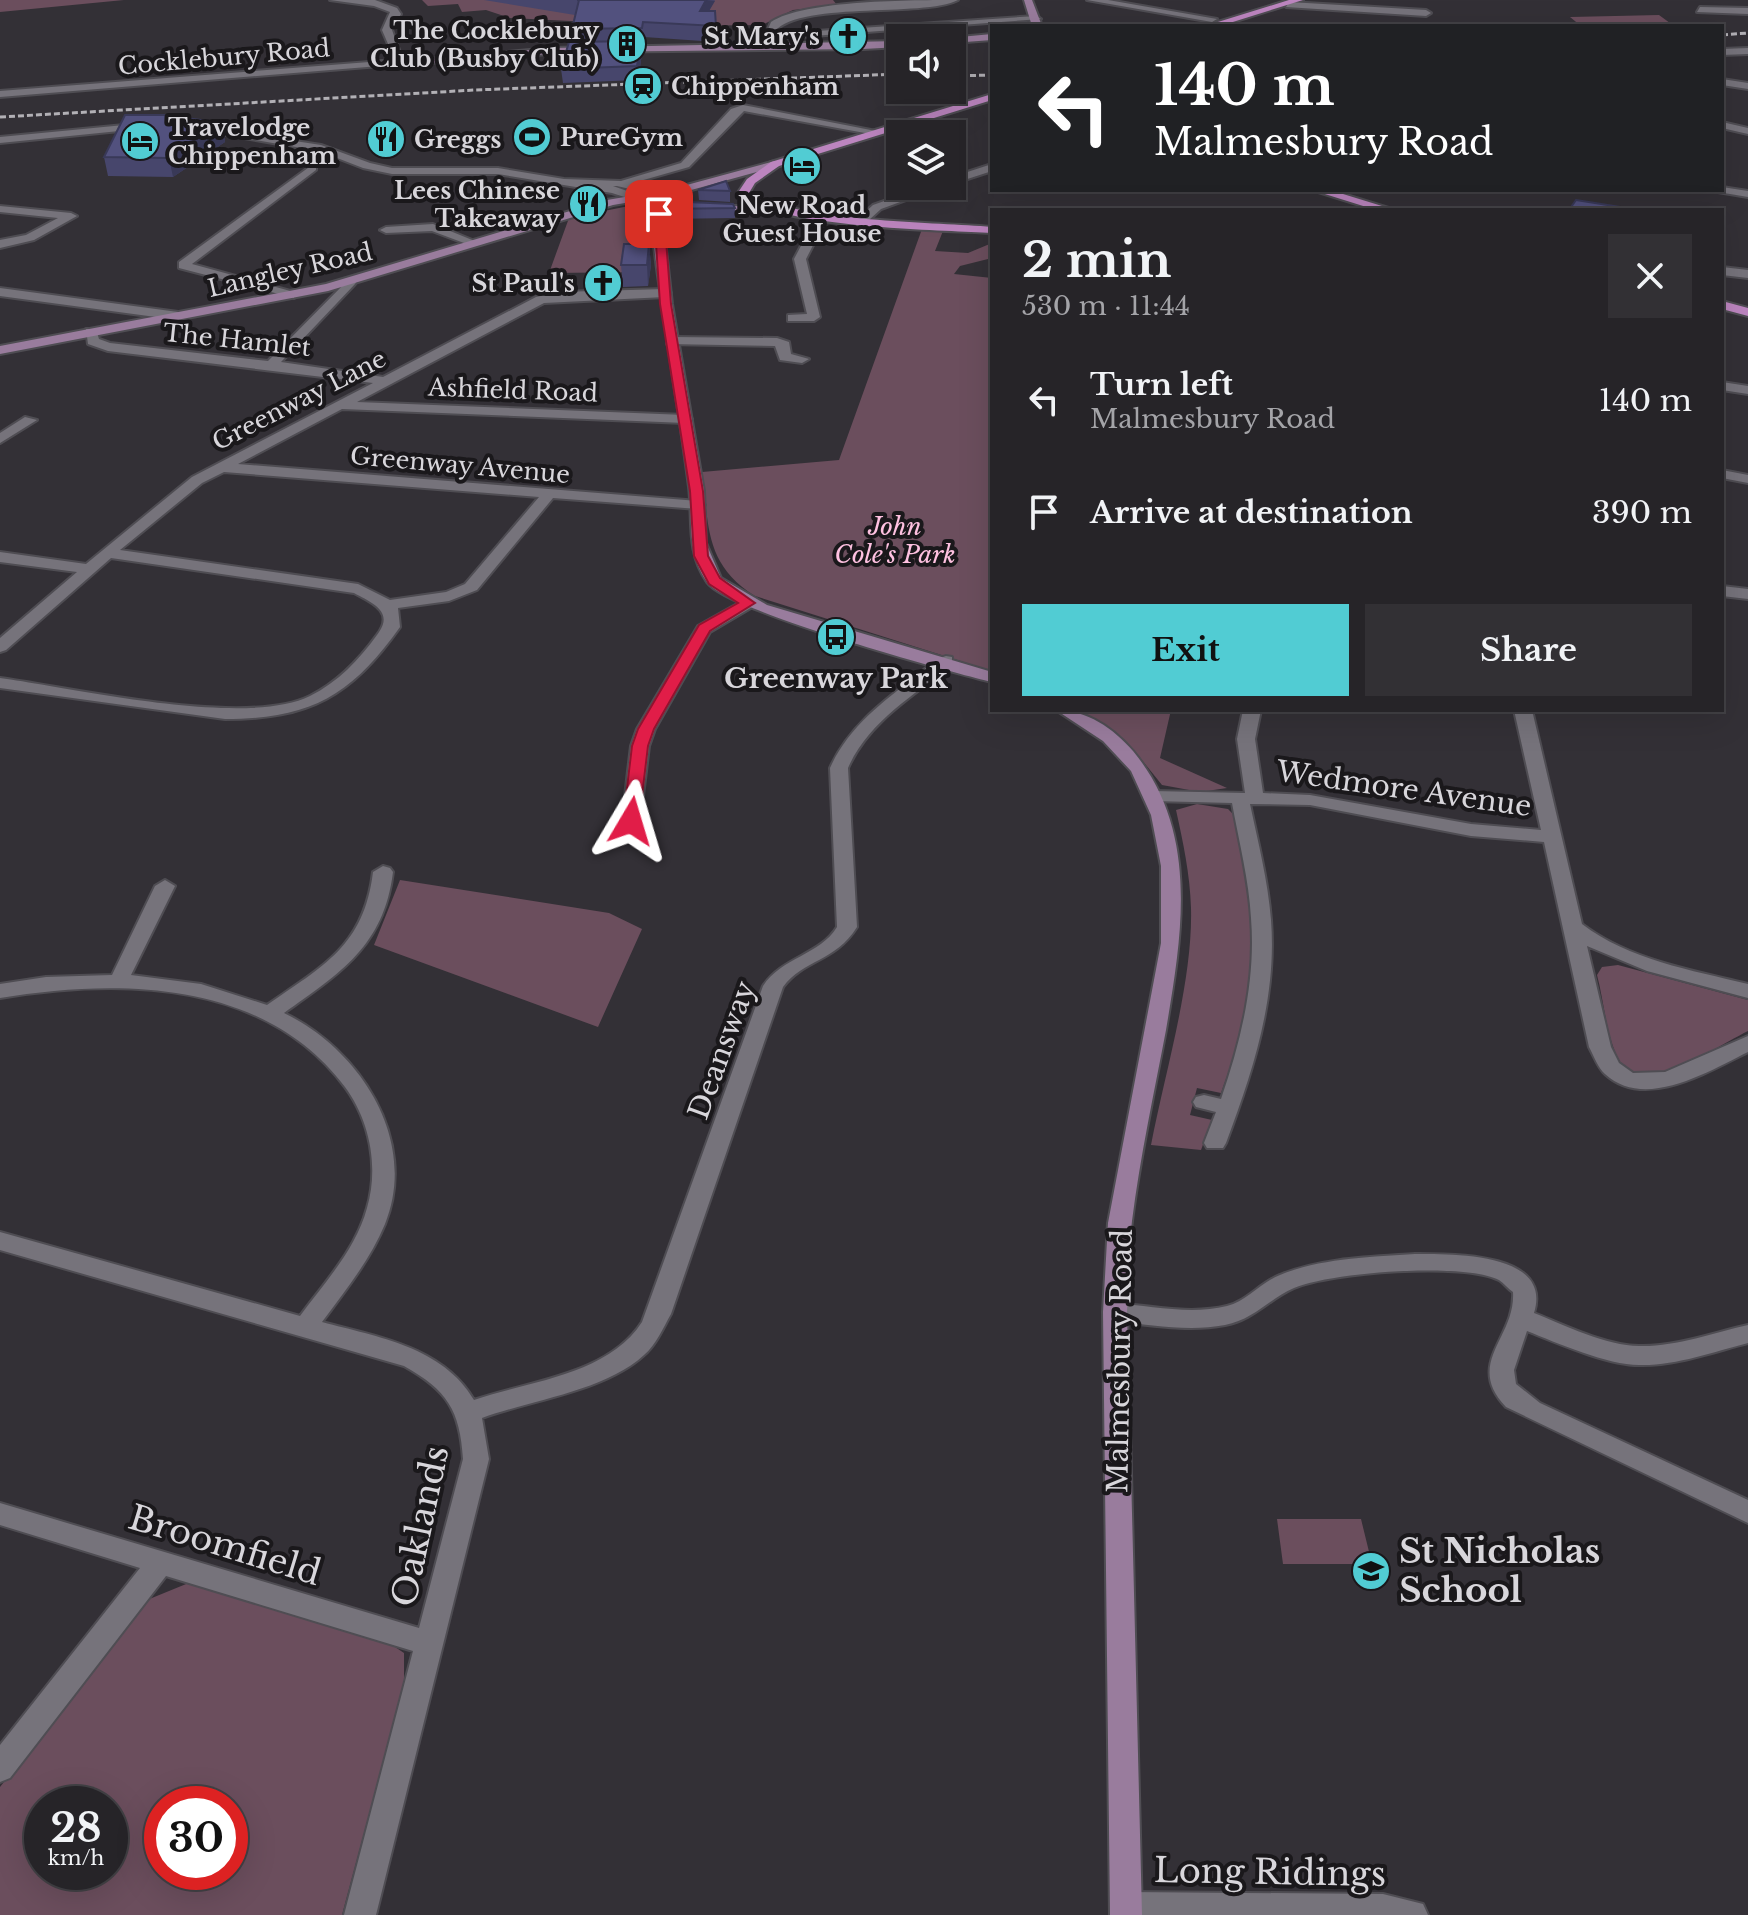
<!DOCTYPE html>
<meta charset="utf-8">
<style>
:root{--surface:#262428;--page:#323034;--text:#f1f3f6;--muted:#a4a4a8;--line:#424145;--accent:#51ccd3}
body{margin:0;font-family:"Libre Baskerville",serif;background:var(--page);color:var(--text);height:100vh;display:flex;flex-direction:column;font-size:30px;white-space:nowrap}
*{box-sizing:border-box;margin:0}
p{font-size:26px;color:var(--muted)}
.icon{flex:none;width:44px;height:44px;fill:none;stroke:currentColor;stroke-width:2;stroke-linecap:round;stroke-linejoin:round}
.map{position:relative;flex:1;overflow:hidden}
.details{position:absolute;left:990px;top:208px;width:734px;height:504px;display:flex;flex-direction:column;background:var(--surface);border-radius:0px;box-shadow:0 8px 32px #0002,0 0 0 2px var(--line)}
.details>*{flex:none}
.hud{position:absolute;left:990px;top:24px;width:734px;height:168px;border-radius:0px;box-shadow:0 8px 32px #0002,0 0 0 2px var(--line);background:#202124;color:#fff;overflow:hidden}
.controls{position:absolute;left:886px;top:24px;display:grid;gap:16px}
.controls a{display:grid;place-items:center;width:80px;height:80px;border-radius:0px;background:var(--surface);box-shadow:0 8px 32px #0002,0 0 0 2px var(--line);font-size:40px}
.speed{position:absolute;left:24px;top:1786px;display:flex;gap:16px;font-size:40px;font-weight:700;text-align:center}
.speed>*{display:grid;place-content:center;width:104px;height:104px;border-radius:50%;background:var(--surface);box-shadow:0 8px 32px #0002,0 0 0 2px var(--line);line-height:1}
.speed small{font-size:20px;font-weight:400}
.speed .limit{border:12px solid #d22;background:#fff;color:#111}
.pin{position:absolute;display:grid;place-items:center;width:68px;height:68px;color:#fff;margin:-34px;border-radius:16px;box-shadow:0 4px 12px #0006}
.me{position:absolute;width:88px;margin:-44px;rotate:7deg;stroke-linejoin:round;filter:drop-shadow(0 0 6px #0008)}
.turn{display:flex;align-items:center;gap:28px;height:168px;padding:0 32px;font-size:36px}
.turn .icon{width:104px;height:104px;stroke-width:2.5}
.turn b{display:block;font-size:56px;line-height:68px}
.round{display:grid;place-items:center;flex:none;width:84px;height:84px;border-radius:0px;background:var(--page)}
.head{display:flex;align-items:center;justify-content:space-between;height:136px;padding:0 32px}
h1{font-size:48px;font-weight:700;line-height:60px}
.button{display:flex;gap:16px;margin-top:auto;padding:16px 32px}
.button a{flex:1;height:92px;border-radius:0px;background:var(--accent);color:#111;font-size:32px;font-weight:700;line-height:92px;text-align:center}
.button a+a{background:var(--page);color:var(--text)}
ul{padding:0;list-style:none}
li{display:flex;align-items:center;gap:24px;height:112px;padding:0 32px}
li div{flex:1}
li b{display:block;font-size:30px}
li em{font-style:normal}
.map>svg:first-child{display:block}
.green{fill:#6b4e5d;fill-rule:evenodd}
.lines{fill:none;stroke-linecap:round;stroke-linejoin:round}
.street-casing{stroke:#4f4d53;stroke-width:4}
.secondary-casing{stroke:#4f4d53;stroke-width:4}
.primary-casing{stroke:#4f4d53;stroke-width:4}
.street{fill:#76737b;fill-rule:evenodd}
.secondary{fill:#997c9d;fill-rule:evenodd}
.primary{fill:#bc85bf;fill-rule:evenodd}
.rail{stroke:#b2b0b5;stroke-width:3;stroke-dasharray:6 3;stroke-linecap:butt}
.wall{fill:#47466c}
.shaded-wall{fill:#393958}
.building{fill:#52517e;stroke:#393958;stroke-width:2}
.route{fill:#e11d48;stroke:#92132f;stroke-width:2}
.labels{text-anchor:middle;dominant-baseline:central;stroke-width:8;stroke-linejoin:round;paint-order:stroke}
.far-poi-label{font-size:24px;font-weight:bold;fill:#d8d6db;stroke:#1a181b;text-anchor:end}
.far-street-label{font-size:24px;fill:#d8d6db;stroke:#1a181b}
.far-park-label{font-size:24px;font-style:italic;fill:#ffc1e1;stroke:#1a181b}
.poi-label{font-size:28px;font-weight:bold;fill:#d8d6db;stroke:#1a181b}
.street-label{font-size:28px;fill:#d8d6db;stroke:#1a181b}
.near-street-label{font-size:34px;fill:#d8d6db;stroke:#1a181b}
.near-poi-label{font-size:34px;font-weight:bold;fill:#d8d6db;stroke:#1a181b;text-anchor:start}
</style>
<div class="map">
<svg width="1748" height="1915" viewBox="0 0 1748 1915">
<rect width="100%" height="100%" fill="#333036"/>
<path class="green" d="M0,0H124L0,12Z
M422,0H833L837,5L793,10L762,25L671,26L510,18L486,10L462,12L458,4L428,6Z
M1659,15L1674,26H1581L1570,17Z
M624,207H639L650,213V272L549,273L569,218Z
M922,229L943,231L935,251L968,253L992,243V258L960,266L954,274L992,278V671L755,596C704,564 709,525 702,472L839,460Z
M1080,710H1171L1160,758L1227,788L1200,792L1162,785L1133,749Z
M1197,804L1228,809L1233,814C1243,865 1262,927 1254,980C1249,1019 1234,1056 1221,1093L1197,1088L1190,1115L1212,1120L1201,1150L1151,1145C1165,1072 1193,981 1191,908C1190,874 1183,842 1176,810Z
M400,880L609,913L642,929L598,1027L374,945Z
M1618,965L1748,1000V1031C1721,1044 1639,1100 1619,1060C1606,1036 1604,1001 1597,975L1602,967Z
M1277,1519H1361L1372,1564H1283Z
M191,1582L383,1639L404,1653V1684L342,1915H0V1787L147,1600ZM42,1804H110V1872H42ZM162,1804H230V1872H162Z"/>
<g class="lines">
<g class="street-casing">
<path id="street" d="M330,0H375L397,8L401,14L392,30L404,64L0,97V91L395,60L382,30L390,12L374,6Z
M958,0C924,18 793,0 773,34L1036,16L1041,19L772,39L769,48L761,46L771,22C804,0 914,0 958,0Z
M1087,0H1108L1217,19L1212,22Z
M1289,2L1426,10L1431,13L1426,16L1286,7Z
M1700,7L1748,8V14L1697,12Z
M1748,48V54L1722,55V49Z
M1722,79L1748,83V89L1722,85Z
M743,105L881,132L876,135L744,111L689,167L633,183L655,189L663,200L655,207L612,193L498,174H392L363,168L319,151L192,129L197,126L321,145L370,163L392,168H498L564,179L621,181L681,163L731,109ZM613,186H617L647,193L650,199Z
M1722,122L1748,128V134L1722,128Z
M145,123L149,124V128L0,143V137Z
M992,164V171L952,184V177Z
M312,165L316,166V170L192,264L294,292V298L179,268V262Z
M927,186H944L881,209L869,220L859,218L873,205Z
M1722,187L1748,191V197L1718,192L1716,190H1722Z
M0,206L71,213L77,216L34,240L0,248V240L26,235L58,218L0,212Z
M819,212L829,214L806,259L820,317L814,321H788V315L807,314L794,259Z
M433,224L482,244L472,246L432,231L386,233L380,230L386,227Z
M1722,267L1748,270V278L1722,275Z
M351,277L357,281L355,284L281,362L383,377L536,297L559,292L665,289L671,293L665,297L544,303L357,402L685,415L692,419L685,423L342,409L238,464L698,501L705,505L698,509L553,498L477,590L449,601L398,608L400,627C351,696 310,719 225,719L0,688V678C74,688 245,728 310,696C338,682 359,660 377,635C395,612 373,603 354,593L111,558L6,650L0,652V638L77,572L0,562V552L86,564L192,477L373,383L108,351L88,344L86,329H96L99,339L110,343L268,361ZM224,472L539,497L465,584L446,592L390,600L358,584L120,550L202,483Z
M0,288L178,312L184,316L178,320L0,296Z
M672,337L777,338L789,342L791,354L809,359L802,363L780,360L775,346L667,344V338Z
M1722,382L1748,386V394L1722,390Z
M25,417L37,420L0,443V433Z
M1722,470L1748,475V483L1722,478Z
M1722,586L1748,589V599L1722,596Z
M748,598L756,603L754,606L710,632L655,729L649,746L640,821L638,825H624L622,821L631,746L637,729L698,626Z
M946,656L952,657V665C914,695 868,722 848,768L857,927C835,962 804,959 783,987L671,1314C663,1328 656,1345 644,1355C605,1391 531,1400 482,1418L489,1459L376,1915H344L413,1651L166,1576L10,1778L0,1782V1745L140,1568L0,1525V1503L419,1628L463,1459C460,1410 447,1390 404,1366L0,1250V1232L300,1316C325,1282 356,1249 367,1208C379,1167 370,1121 345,1087C265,980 120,978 0,998V984L46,977L112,975L155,886L165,880L175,886L131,975L201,984L267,1005C323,966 364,946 373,872L383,866L390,868L393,872C384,946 340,973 284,1013C359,1049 419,1139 385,1224C370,1260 345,1291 322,1322C378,1337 443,1347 474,1400C529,1381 608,1375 642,1322L763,986C782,957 820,955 837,927L830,768C848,728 881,703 915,677C925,670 934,659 946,656Z
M1243,710H1261L1255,739L1263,793L1310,795L1471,824L1541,830L1514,710H1532L1582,924C1629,960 1691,970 1748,984V998L1647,971L1587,946L1611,1047L1619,1063L1633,1073L1665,1072L1748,1036V1052C1709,1071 1645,1111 1605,1074C1598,1068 1594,1056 1589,1047L1544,842L1471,836L1310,805L1250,804C1258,842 1268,881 1271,920C1277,998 1253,1071 1226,1143L1223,1148H1207L1204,1143L1216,1112L1196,1107L1193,1102L1196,1097L1204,1095L1221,1099C1241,1041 1256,980 1251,918C1249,880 1239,842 1232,803L1153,801L1144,796L1153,791L1245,793L1237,739Z
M1415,1254C1452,1254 1553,1252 1534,1313C1564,1325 1607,1346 1639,1346C1675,1347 1713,1333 1748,1325V1343C1713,1352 1675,1366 1639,1365C1608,1365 1557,1343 1527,1331L1514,1370L1516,1384L1540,1403L1748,1500V1523L1506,1407C1464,1363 1516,1338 1513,1292C1508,1289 1504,1283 1499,1280C1465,1262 1330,1272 1294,1288C1269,1299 1253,1320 1225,1325C1189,1332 1151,1325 1115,1321L1106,1318L1103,1312L1106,1306L1115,1303C1151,1306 1191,1315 1227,1306C1247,1301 1261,1282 1280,1275C1321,1258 1371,1257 1415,1254Z
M1126,1892L1383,1894L1423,1904L1428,1915H1114L1111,1907L1115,1896Z"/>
</g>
<g class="secondary-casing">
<path id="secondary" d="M1024,0H1032L1042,26H1032Z
M992,34V40L952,43V38H949Z
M900,41V47L863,49L576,52L401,65L396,62L551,48Z
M775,161L780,164L779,166L673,195L613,205L328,291L0,354V346L326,284L607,200L672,189Z
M655,201L661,204L672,304L704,491L706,543L721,578L767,605L992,672V682C947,671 727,611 707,582C686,552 693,520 689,487C677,393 659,299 649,204Z
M704,205L792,208L798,211L792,214L708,210L702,207Z
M1056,710C1087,710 1113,728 1133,751C1200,832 1182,935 1166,1030C1154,1093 1140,1157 1132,1221C1128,1251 1129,1282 1127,1312L1142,1915H1110L1103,1312L1108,1223L1161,943V866L1151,815L1131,771L1103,741Z"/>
</g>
<g class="primary-casing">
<path id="primary" d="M1289,0H1303L1220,26H1205Z
M992,94V100L779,166L755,183L749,193C801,222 930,222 992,227V233C937,230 775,228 737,194L747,179L771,162Z
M1312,190H1330L1395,210H1376Z
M1722,301L1748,308V316L1722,309Z"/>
</g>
<use href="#street" class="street"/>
<use href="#secondary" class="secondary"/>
<use href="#primary" class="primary"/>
<path class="rail" d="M1722,35L1748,33
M952,76L992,75
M0,117L475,90L900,74"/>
</g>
<path class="wall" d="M484,0H715L709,11H715L717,42L644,37V43H641L642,54L638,80L563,83L561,69L573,42L572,29L575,15Z
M222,123L225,142L173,177L108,176L104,157Z
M698,190L730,191V202L699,200Z
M664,201L735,208V218L665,219Z
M649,244L651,265L648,286L623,287L621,265Z"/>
<path class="shaded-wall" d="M706,0L715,1L700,26V11Z
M641,41L642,54L638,80L637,66Z
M222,123L225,142L173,177L169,158Z
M649,244L651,265L648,286L647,265Z"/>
<path class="building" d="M577,0H706L700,11H715L716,26L643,22L642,28L572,29L579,0Z
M641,41L637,66L561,69L569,42Z
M125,115H164L222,123L169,158L104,157Z
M726,181L730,191L698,190Z
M1576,200L1639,210H1569Z
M664,201L733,204L735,208L665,209Z
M624,244H649L647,265H621Z"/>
<path class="route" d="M659,211L664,214L671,304L703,491L708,556L720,578L755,603L710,631L654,729L648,746L639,821L631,826L623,821L632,746L638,729L699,625L738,603L709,584L694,556L690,491L660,304L654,214Z"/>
<defs>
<g id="church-disc" transform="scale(2)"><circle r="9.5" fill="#51ccd3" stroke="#1a181b"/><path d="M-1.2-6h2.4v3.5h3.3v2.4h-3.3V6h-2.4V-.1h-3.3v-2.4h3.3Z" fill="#111"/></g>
<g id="building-disc" transform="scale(2)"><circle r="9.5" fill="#51ccd3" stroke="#1a181b"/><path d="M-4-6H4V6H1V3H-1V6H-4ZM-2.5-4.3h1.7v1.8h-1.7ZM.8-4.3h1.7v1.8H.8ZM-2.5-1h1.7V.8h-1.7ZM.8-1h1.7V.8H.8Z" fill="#111"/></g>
<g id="station-disc" transform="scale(2)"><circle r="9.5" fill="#51ccd3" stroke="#1a181b"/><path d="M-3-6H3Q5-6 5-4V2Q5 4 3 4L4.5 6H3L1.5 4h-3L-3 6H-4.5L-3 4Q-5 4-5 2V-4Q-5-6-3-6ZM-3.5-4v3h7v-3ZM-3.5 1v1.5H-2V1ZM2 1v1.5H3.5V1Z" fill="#111"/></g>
<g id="stadium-disc" transform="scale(2)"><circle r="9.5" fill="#51ccd3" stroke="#1a181b"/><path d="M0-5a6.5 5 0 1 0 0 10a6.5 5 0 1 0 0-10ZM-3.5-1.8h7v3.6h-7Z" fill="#111"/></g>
<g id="restaurant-disc" transform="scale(2)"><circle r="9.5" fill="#51ccd3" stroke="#1a181b"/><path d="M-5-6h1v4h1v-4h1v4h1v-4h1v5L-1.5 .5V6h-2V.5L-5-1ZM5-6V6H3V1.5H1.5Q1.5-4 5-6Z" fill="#111"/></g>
<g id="hotel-disc" transform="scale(2)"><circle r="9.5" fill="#51ccd3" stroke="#1a181b"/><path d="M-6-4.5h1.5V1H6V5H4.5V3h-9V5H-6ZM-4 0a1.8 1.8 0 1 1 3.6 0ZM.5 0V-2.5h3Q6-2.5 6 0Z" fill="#111"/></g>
<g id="bus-disc" transform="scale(2)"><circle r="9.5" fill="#51ccd3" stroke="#1a181b"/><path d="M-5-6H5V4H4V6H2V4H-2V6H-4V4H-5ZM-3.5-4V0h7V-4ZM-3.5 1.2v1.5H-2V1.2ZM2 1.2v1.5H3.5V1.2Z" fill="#111"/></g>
<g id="school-disc" transform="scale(2)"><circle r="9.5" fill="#51ccd3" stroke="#1a181b"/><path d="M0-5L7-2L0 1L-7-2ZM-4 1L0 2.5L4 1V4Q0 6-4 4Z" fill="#111"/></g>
</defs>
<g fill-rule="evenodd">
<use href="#church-disc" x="848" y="36"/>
<use href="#building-disc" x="627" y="44"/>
<use href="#station-disc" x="643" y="86"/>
<use href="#stadium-disc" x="532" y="137"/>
<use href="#restaurant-disc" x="386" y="139"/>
<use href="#hotel-disc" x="140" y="141"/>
<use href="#hotel-disc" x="802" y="166"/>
<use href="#restaurant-disc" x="588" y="204"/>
<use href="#church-disc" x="603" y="283"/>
<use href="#bus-disc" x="836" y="637"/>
<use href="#school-disc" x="1371" y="1571"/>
</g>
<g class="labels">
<g class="far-poi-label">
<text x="599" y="30">The Cocklebury<tspan x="599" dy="28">Club (Busby Club)</tspan></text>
<text x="820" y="36">St Mary's</text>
<text x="671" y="86" text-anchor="start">Chippenham</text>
<text x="168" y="127" text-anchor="start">Travelodge<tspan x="168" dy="28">Chippenham</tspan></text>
<text x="560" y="137" text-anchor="start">PureGym</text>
<text x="414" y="139" text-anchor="start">Greggs</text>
<text x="560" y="190">Lees Chinese<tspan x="560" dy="28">Takeaway</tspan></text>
<text x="802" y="205" text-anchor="middle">New Road<tspan x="802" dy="28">Guest House</tspan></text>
<text x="575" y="283">St Paul's</text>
</g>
<g class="far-street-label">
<text transform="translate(224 57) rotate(-5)">Cocklebury Road</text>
<text transform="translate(290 270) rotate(-13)">Langley Road</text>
<text transform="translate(237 340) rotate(6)">The Hamlet</text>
<text transform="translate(513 390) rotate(2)">Ashfield Road</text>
<text transform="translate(299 400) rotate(-27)">Greenway Lane</text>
<text transform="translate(460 465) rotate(5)">Greenway Avenue</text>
</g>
<g class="far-park-label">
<text x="895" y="526">John<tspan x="895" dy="28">Cole's Park</tspan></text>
</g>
<g class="poi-label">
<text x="836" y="678">Greenway Park</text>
</g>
<g class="street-label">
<text transform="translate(1404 789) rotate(8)">Wedmore Avenue</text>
<text transform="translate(722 1050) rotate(-70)">Deansway</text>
<text transform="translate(1120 1361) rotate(-89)">Malmesbury Road</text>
</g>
<g class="near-street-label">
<text transform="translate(420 1526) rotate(-78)">Oaklands</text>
<text transform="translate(225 1545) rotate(17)">Broomfield</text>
<text transform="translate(1270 1872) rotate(1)">Long Ridings</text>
</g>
<g class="near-poi-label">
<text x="1399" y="1551">St Nicholas<tspan x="1399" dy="39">School</tspan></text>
</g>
</g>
</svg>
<div class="controls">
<a><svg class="icon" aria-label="sound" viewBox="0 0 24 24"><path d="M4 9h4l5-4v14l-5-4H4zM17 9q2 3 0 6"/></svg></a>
<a><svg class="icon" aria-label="layers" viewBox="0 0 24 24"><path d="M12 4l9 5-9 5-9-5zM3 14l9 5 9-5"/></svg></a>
</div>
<div class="speed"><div>28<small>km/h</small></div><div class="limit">30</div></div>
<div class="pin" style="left:659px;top:214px;background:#d93025"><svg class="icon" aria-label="arrive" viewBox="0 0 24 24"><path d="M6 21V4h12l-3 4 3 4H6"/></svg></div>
<svg class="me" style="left:631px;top:821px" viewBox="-20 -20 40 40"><path d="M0-17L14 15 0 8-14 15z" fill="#e11d48" stroke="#fff" stroke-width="4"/></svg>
<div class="hud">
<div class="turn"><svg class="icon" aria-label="left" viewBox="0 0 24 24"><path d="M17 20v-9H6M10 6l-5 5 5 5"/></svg><div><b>140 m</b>Malmesbury Road</div></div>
</div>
<section class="details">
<div class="head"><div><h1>2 min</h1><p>530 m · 11:44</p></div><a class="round"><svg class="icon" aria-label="close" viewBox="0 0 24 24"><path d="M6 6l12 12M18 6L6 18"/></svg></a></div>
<ul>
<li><svg class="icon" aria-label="left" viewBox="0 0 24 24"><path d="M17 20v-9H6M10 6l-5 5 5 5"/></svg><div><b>Turn left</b><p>Malmesbury Road</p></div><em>140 m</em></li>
<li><svg class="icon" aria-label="arrive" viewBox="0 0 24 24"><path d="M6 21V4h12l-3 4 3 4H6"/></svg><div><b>Arrive at destination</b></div><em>390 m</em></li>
</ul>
<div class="button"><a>Exit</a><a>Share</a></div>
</section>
</div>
